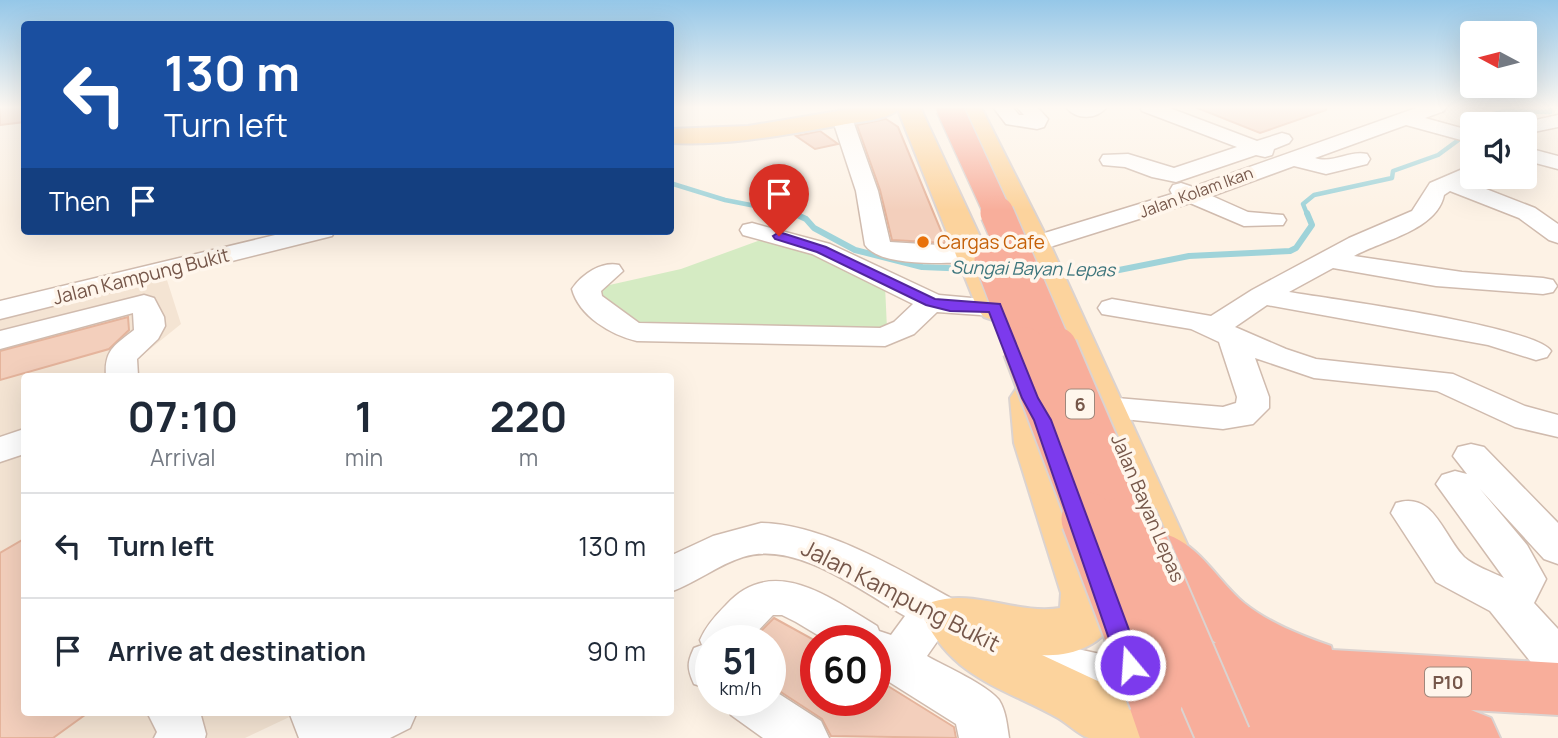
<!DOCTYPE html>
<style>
:root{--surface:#fff;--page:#f6f6f7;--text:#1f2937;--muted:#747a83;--line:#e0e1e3}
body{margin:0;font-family:Manrope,sans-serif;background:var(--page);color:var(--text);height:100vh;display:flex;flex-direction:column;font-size:26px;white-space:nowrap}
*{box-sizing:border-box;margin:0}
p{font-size:23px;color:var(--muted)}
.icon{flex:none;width:38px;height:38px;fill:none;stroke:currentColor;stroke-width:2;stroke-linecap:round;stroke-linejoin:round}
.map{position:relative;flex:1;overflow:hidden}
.panel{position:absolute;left:21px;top:373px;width:653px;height:343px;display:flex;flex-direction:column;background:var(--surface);border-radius:7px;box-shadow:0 7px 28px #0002}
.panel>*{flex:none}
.guide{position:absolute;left:21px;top:21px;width:653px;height:214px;border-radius:7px;box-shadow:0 7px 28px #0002;background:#1a4fa0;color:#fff;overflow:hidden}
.needle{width:46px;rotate:277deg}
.controls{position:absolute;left:1460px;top:21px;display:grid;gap:14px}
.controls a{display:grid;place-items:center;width:77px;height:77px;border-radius:7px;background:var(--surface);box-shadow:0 7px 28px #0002;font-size:35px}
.speed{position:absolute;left:695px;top:625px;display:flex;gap:14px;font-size:35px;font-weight:700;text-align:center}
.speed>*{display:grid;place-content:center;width:91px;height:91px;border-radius:50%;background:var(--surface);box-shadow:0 7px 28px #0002;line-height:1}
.speed small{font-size:18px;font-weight:400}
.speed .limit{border:10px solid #d22;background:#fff;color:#111}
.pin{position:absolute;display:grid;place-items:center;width:60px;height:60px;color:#fff;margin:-72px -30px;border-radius:50% 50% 50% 0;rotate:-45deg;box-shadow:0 0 7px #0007}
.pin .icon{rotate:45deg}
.me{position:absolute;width:77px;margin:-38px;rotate:342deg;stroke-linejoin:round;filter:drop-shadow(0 0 5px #0008)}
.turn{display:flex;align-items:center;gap:24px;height:147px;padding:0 28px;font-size:32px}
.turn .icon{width:91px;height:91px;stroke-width:2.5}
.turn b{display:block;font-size:49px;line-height:60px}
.then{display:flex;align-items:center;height:66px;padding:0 28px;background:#0003;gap:14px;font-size:26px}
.eta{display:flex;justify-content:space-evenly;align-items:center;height:119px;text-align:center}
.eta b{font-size:42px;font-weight:700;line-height:49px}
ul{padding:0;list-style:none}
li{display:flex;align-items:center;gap:21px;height:105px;padding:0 28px;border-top:2px solid var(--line)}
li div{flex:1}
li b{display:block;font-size:26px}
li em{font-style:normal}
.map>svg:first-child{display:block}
.residential{fill:#f4e4d3}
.green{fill:#d5ebc3}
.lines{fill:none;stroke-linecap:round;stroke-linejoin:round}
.stream-far1{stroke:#9fd3d9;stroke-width:4.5}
.stream{stroke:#9fd3d9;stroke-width:6}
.building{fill:#f3cfbc;stroke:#e5b49c;stroke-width:2}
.minor-casing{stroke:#d0bbae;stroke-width:3}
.major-casing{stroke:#dbd3d0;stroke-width:4}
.highway-casing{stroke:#dbd3d0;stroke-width:4}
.minor{fill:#fff;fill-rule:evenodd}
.major{fill:#fcd39d;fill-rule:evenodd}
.highway{fill:#f8ae9b;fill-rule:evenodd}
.highway-bridge-far3-casing{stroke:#dbd3d0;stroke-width:29;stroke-linecap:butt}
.highway-bridge-far2-casing{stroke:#dbd3d0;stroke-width:36;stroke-linecap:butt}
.highway-bridge-far1-casing{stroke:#dbd3d0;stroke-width:46;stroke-linecap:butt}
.highway-bridge-casing{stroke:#dbd3d0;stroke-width:57;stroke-linecap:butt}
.highway-bridge-far3{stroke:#f8ae9b;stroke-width:26}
.highway-bridge-far2{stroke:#f8ae9b;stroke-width:33}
.highway-bridge-far1{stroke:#f8ae9b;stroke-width:42}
.highway-bridge{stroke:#f8ae9b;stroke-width:53}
.route{fill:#7c3aed;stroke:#51269a;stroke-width:2}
.food-dot{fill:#e8710a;stroke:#fff6ec;stroke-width:2.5}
.labels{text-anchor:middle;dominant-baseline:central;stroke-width:7;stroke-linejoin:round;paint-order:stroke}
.far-street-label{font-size:16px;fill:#76574a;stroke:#fff6ec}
.far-water-label{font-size:18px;font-style:italic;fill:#3d757c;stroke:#fff6ec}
.shield{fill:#fff6ec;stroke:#9f877b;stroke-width:2}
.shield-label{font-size:18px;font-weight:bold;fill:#76574a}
.food-label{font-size:19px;fill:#c56008;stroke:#fff6ec;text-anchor:start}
.street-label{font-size:19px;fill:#76574a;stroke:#fff6ec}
.near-street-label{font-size:23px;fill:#76574a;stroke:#fff6ec}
</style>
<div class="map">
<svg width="1558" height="738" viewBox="0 0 1558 738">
<rect width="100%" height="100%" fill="#fdf2e5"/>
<path class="residential" d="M166,277L181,324L134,362L135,376H24V712H300L245,738H0V319Z"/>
<path class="green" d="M766,238L790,243L885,285L887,329L629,327L596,288L681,269Z"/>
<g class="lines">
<path class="stream-far1" d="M1479,124V118L1505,111L1550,112V107
M670,183L725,200L797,214
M1307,214L1303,204L1314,195L1392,178L1393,171L1438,155L1472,130"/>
<path class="stream" d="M793,213L806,219L814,228L855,250L922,267L971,269
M1056,272H1109L1189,256L1290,251L1296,248L1312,225L1307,213"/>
</g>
<path class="building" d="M0,107H24V122L0,125Z
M1195,107H1326V110L1260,133Z
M886,119L898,127L946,243L892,240L880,190L857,125Z
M820,131L838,144L815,149L796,136Z
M128,317L129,330L109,349L0,380V351Z
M24,539V712H89L53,738H0V553Z
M774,618L816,641V700H875V678L954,727L956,738L831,736L822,719L770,685V640H752Z"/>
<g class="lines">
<g class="minor-casing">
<path id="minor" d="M993,107H1012L1019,115H1024L1017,107H1037L1048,119L1044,127L1037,129L1006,124Z
M1066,107H1107C1096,120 1076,120 1066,107Z
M1140,107H1167L1257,141L1282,133L1289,135L1292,139L1289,143L1274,149L1272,155L1265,157L1256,155L1176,182L1152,177L1125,167L1103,165L1100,160L1103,155L1128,154L1174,168L1237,147L1142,111Z
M1419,107H1446L1444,111L1425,118L1472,131V143L1406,125L1315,158C1333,164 1349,150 1367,154L1370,159L1367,164L1326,174L1294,166L1212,196L1248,212L1283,215L1286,220L1283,225L1244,226L1190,203L1034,252L1025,249L1021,244L1025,239L1172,194L1170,190L1173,185L1181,183L1193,187Z
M842,112L852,118L878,191L890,242L972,247L981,249L985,255L981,261L972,263C945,262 881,268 865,245L856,191L832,118Z
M1558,115V127L1524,134V124H1517Z
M1524,147L1558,156V169L1524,160Z
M1472,165V177H1480L1468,182L1535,208L1558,224V243L1549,240L1519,218L1450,191L1444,195C1437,230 1383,240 1354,256L1462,272L1543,278L1553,280L1557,286L1553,292L1543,294L1436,286L1333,268L1289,292C1330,299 1534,326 1551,351L1547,357L1536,360L1488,345L1267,305L1235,327L1286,349L1316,359L1453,374L1525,406L1558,415V437L1515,427L1437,391L1314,378L1255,358L1269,397V408L1253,424L1223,429L1093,416L1088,408L1093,400L1105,397L1223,407L1236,403L1237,397L1219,342L1191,329L1102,314L1098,308L1102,302L1112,299L1211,316L1252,290L1349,238L1412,211L1430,183Z
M752,223L830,244L939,295L1005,301L1009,307L1005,313L995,316L937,312L914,334L885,346L637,341C611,335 579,316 572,289C582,274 602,261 619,265L623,271L601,291L602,296L639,323L880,328L894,322L913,304L812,254L743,235L740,230L743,225Z
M292,231H335L332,236L0,319V301Z
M144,295L154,298L164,317L165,326L158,339L137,359L138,376H106C104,350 115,345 134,330L133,313L0,349V331Z
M24,429V454L0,462V437Z
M1471,444L1484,447L1558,523V564L1544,559L1480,489L1527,545L1546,579L1534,603L1558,629V682L1542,676L1490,611L1436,582L1391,513L1396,503C1434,491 1442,534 1464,557C1474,566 1492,572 1504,578L1436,484L1442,475L1455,471L1467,474L1453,456L1458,447Z
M761,523C832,524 919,582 982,615L988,628L982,641L966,647L941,636L927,656C946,667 986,684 999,700C1006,711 1007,725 1009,738H959L956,724L875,673V640H826L796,622L782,615H773L749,640H710V689L694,684C687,668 687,663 694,648L702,645L700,640C706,626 715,616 726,605C773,553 830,598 877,626L879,631L891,635L905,616C861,591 796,540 743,557C717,565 696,583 670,592V556L713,536Z
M1028,638L1136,662L1152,668L1159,683L1152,698L1136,704L1028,678L1012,672L1005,658L1012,644Z
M770,688L821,721L829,738H763L731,715L724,700H770Z
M147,712H200L206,734L205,738H154L157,732Z
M289,712H417L410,728L390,738H299Z"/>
</g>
<g class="major-casing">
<path id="major" d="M862,107H920L1014,310L1008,317L996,321L984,317L978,310L898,110C883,121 859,121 841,125C784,135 729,146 670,143V129L748,126Z
M957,107H981L1050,244L1187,544L1180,557L1163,563L1146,557L1139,544L1018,244Z
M1030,385L1044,389L1050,398L1056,443L1113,593C1113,600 1114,608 1113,615C1108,646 1068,657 1042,655L1117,690L1150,718L1159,738C1137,738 1110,738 1089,738C1080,736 1067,723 1058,718C1004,688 954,679 924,618L932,602C973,588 1017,615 1060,608L1061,593L1014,443L1010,398L1016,389Z"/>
</g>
<g class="highway-casing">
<path id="highway" d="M1168,535C1200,546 1218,581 1244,603C1269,623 1300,635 1331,646L1332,650L1558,663V715L1471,710L1491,718L1500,738H1210L1199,736L1200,738H1140L1127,700L1136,681L1145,677L1143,673L1151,655L1171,648L1216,643C1188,620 1160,588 1143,555L1151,541Z"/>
</g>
<use href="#minor" class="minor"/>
<use href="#major" class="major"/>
<use href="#highway" class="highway"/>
<g class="highway-bridge-far3-casing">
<path id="highway-bridge-far3" d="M949,107L998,214"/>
</g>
<g class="highway-bridge-far2-casing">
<path id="highway-bridge-far2" d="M997,213L1056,350
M991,260L1025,350"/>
</g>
<g class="highway-bridge-far1-casing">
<path id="highway-bridge-far1" d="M1024,348L1089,521
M1056,348L1130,521"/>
</g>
<g class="highway-bridge-casing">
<path id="highway-bridge" d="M1088,519L1156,700
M1130,519L1224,738"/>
</g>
<use href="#highway-bridge-far3" class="highway-bridge-far3"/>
<use href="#highway-bridge-far2" class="highway-bridge-far2"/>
<use href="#highway-bridge-far1" class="highway-bridge-far1"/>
<use href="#highway-bridge" class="highway-bridge"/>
</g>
<linearGradient id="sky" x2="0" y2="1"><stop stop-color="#95c7e8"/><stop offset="0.51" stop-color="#fef9f3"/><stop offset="1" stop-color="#fef9f3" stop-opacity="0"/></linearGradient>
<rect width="1558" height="210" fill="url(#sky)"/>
<path class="route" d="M779,232L826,247L935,299L1000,304L1038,398L1051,420L1142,665L1138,672L1130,675L1122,672L1118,665L1034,420L1022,398L989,312L950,311L926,305L817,252L775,239L773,236Z"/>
<circle class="food-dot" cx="923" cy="242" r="7"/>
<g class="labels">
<g class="far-street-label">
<text transform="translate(1196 192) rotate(-20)">Jalan Kolam Ikan</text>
</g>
<g class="far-water-label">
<text transform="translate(1033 268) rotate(1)">Sungai Bayan Lepas</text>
</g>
<g class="shield">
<rect x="1066" y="389.5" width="28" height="29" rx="5"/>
<rect x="1425" y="667.5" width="46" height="29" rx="5"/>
</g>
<g class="shield-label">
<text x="1080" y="404">6</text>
<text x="1448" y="682">P10</text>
</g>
<g class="food-label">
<text x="937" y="242">Cargas Cafe</text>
</g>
<g class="street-label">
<text transform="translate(141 276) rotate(-14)">Jalan Kampung Bukit</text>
<text transform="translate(1148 508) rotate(67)">Jalan Bayan Lepas</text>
</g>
<g class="near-street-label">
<text transform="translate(901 595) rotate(27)">Jalan Kampung Bukit</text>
</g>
</g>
</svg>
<div class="controls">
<a><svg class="needle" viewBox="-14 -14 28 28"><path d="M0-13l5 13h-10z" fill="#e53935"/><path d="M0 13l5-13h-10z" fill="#747a83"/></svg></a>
<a><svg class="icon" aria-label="sound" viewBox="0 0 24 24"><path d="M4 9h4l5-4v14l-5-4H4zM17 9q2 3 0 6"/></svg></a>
</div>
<div class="speed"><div>51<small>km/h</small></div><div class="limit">60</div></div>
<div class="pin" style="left:779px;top:236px;background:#d93025"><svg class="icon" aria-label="arrive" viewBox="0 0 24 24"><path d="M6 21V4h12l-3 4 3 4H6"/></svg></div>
<svg class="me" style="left:1130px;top:665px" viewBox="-20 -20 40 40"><circle r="17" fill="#7c3aed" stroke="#fff" stroke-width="3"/><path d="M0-11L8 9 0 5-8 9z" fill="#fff"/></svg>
<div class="guide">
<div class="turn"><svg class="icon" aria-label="left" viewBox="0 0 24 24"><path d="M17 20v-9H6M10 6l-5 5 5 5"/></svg><div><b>130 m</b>Turn left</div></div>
<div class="then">Then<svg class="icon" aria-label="arrive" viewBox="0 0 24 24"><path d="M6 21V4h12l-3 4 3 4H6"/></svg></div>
</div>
<section class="panel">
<div class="eta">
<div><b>07:10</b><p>Arrival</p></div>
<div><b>1</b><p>min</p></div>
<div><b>220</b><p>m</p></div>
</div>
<ul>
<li><svg class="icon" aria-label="left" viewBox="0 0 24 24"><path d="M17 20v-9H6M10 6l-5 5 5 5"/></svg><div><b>Turn left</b></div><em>130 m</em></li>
<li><svg class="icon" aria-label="arrive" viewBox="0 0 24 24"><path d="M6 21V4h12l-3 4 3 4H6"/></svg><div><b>Arrive at destination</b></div><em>90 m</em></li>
</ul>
</section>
</div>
